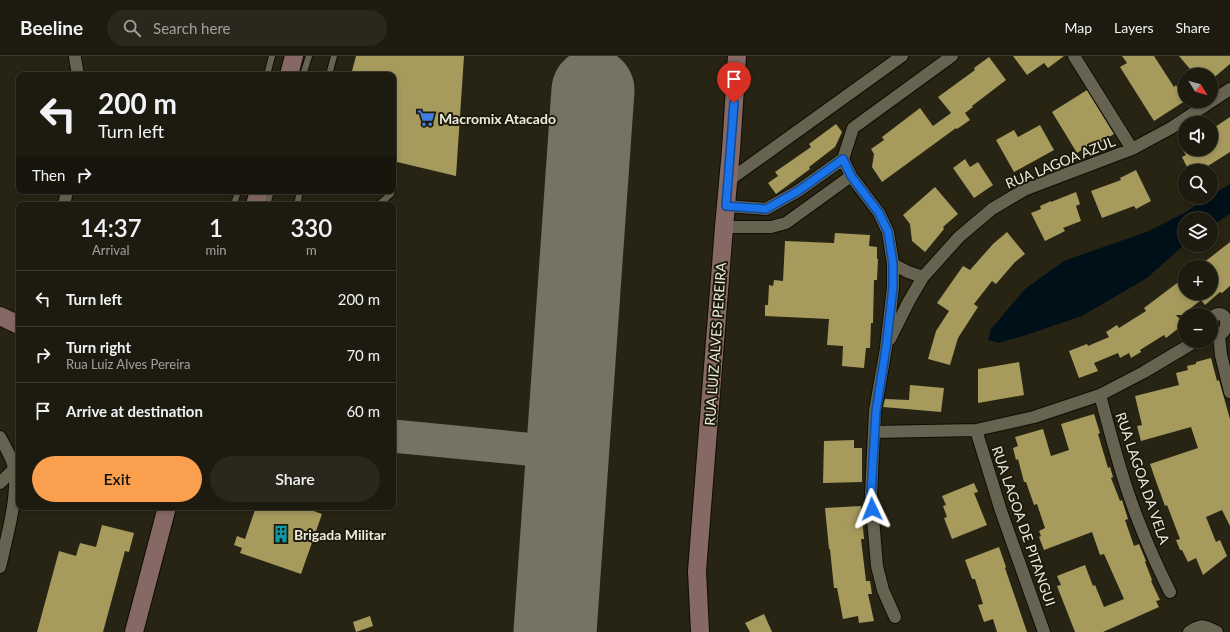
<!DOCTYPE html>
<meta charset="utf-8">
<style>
:root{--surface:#1d1b0f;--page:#2a281d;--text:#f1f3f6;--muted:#a0a19e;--line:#3b392f;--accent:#fa9f4e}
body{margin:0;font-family:Lato,sans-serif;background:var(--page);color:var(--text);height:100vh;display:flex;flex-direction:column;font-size:15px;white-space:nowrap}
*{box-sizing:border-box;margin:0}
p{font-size:13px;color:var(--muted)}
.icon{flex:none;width:22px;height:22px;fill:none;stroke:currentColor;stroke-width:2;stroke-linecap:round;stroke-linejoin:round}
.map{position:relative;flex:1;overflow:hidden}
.side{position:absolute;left:16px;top:146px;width:380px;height:308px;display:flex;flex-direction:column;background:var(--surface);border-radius:8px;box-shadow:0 2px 6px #0003,0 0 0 1px var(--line)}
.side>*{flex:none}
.guide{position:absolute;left:16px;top:16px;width:380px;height:122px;border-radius:8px;box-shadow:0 2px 6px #0003,0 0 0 1px var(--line);background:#1d1b0f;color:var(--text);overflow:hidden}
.needle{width:26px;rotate:127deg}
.fabs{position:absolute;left:1178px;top:12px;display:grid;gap:8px}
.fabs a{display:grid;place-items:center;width:40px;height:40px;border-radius:50%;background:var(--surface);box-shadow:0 2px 6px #0003,0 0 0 1px var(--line);font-size:20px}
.pin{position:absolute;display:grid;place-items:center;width:34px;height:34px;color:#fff;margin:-41px -17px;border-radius:50% 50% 50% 0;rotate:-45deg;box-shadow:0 0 4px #0007}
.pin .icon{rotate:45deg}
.me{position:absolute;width:44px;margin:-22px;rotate:358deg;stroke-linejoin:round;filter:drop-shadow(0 0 3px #0008)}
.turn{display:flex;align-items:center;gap:14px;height:84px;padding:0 16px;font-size:18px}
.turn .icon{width:52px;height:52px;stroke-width:2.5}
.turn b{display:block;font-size:28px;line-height:34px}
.then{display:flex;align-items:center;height:38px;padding:0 16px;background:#0003;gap:8px;font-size:15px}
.eta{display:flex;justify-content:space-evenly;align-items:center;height:68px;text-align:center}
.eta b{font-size:24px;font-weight:600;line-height:28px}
.cta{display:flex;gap:8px;margin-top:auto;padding:8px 16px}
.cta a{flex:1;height:46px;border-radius:24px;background:var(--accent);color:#111;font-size:16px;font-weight:600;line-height:46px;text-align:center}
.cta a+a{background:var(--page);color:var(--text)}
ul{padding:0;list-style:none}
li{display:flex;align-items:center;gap:12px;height:56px;padding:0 16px;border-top:1px solid var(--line)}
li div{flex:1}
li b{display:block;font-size:15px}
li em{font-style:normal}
header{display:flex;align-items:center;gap:24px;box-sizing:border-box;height:56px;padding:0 20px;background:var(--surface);border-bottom:1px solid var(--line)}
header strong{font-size:19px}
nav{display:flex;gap:22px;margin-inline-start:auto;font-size:14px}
.search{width:280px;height:36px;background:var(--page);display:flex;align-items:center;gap:10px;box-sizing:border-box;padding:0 14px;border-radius:22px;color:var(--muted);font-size:15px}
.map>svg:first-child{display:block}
.water{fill:#001018}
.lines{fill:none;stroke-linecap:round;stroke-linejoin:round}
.taxiway{stroke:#767365;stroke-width:33}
.runway{stroke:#767365;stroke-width:83}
.building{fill:#a69a5d}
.lane-casing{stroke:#100d02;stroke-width:8}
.street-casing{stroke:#100d02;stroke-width:14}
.secondary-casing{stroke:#100d02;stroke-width:20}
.lane{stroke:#666351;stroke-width:6}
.street{stroke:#666351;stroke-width:12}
.secondary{stroke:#866964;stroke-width:18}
.route-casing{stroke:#114b97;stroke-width:10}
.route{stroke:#1a73e8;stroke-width:7}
.labels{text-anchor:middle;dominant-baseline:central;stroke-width:4;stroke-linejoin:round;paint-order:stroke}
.poi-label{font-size:14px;font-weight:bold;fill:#ecebe0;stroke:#1e1b0b;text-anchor:start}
.street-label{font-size:14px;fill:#ecebe0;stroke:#1e1b0b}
</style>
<header>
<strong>Beeline</strong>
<div class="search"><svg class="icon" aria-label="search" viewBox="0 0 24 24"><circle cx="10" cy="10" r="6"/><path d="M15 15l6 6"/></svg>Search here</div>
<nav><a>Map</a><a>Layers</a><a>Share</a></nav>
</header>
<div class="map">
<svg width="1230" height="576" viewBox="0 0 1230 576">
<rect width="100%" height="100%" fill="#272414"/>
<path class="water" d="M1230,128V158L1211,170V163H1185V188L1147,222L1082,260L1026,279L999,287L988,284L991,273L1025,233L1064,205L1149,175L1184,157L1209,141H1211V140Z"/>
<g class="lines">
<path class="taxiway" d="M393,380L567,397"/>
<path class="runway" d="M555,576L593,34"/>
</g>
<path class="building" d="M356,0H464L456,120L393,105V19H351Z
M1013,0H1064L1048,12L1044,7L1027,19Z
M1122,0H1154L1174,31L1176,29L1185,45L1154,65L1120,11L1127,7Z
M1179,0H1230V8L1211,24V19H1195Z
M989,1L1006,24L972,50L973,51L965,57L970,64L957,73L956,72L882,126L872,111L874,98L871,93L884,84L882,81L920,52L933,70L951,57L938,41L975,14L974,12Z
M1087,34L1114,78L1098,88L1096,85L1077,97L1052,56Z
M1230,61V96L1200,115H1189L1182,101L1186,99L1182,93H1211V80L1218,75L1215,71Z
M836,68L842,76L835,91L809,111L810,113L776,138L768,127L778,120L775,116L811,91L809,88Z
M1040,69L1054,94L1014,116L996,84L1014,74L1018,81Z
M965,103L970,111L978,106L993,129L974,142L953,112Z
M1136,114L1151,145L1136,153L1134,150L1102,162L1091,135L1121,124L1120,122Z
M935,131L958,158L943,171L944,173L925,196L912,185L910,168L903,159Z
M1076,136L1080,148L1076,150L1081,165L1063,172L1065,175L1045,185L1031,157L1041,153L1040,150L1051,145V146Z
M1007,176L1025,198L1015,206L996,228L992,225L974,248L978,251L958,282L950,309L928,303L936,275L949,255L937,247L963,210L970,214L993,188Z
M835,177L870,179L869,190L877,191V203H878L877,224H874L873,267H871L870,292H866L864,312L842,310L843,290L827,289L829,263L765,260V249H768L769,229L773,230L774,224L783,225L785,185L834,187Z
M1230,186V230L1222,237L1220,236L1205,249L1201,244L1182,259H1176L1184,268L1166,282L1164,279L1140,294L1141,296L1131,302L1129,297L1120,302L1118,297L1094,307L1098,315L1079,322L1069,295L1087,288L1088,290L1109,281L1106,276L1117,269L1119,272L1146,255L1144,252L1185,221V237H1211V211H1198Z
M1211,302L1217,325L1219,324L1230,363V470L1222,454L1206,461L1216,486L1220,484L1227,500L1203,519L1196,502L1188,506L1182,494H1180L1176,484L1180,483L1167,449L1165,450L1157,428L1150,408L1198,392L1191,371L1141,385L1137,370L1142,369L1135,340L1179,329L1176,317L1188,314L1187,310L1196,308V306Z
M1019,306L1024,339L978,347V313Z
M910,329L944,332L941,356L883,351L885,343L909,344Z
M1094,358L1100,377L1098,378L1108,412L1110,411L1113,421L1111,422L1120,445L1122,444L1128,463L1125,464L1134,490L1139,488L1146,505L1145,506L1152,524L1151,525L1160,544L1156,545L1159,551L1103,576H1075L1057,530L1061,529L1057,520L1085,509L1093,530L1095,529L1104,551L1124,543L1104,498L1100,499L1092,476L1044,494L1039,481L1041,480L1039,475L1045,472L1037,448L1034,449L1026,426H1024L1018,403L1016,404L1013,392L1018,390L1015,381L1043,373L1051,400L1069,394L1061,368Z
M854,384V392H862V426L823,427L824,385Z
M974,427L978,436L974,437L987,469L952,483L944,462L947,461L943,450L946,449L942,440Z
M861,450L864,483H861L866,525H870L872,538H868L874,565L859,567L858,560L843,563L837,532H834L830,493H829L825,452Z
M256,451H302L322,458L301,518L240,497L242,492L234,489L237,480L245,483Z
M102,469L134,477L129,496L125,495L103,576H37L59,495L76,500L80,487L96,491Z
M999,491L1006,511L1005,512L1027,576H997L993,563L984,566L978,549L983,548L975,523H972L965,504Z
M764,558L772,576H750L745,567Z
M370,560L373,570L356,576L353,566Z"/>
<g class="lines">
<g class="lane-casing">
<path id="lane" d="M267,19L272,0
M303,19L309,0
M329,19L334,0
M234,149L238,135
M267,149L271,135
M297,149L300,135
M378,149L391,138L392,135"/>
</g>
<g class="street-casing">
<path id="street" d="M1074,0L1132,93
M75,2L78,19
M728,125L902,0
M64,149L67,135
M726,150L766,153L798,135L843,103
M724,171H771L786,167L851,120
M893,208L908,216L923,221
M1211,263C1214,259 1218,257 1223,259C1230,265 1225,287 1211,274
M1219,279L1221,299L1230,336
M890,283L909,245L923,221L959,181L992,153L1024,134L1132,93L1171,72L1230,33
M1100,339C1112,383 1123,427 1140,469C1149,492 1159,514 1170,536
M976,374L1001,455L1044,576
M874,376L976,374L1034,361L1100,339L1144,316L1196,285
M0,381C5,391 12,401 14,412C19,439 6,484 0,511
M0,427L14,413
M895,561L883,534L877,510L871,439L875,355L886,292L893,231V208L888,176L879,157L851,120L843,103L853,72L952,0
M1189,576C1201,568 1205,569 1217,576"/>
</g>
<g class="secondary-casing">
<path id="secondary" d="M289,19L294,0
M255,149L259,135
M0,260L19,269
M134,576L167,451
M700,576L697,515L724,171L731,94L737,0"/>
</g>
<use href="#lane" class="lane"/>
<use href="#street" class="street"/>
<use href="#secondary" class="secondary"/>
</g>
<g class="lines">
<g class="route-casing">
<path id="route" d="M734,47L726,150L766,153L798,135L843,103L851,120L879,157L888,176L893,208V231L886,292L876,355L871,439L872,453"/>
</g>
<use href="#route" class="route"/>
</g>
<defs>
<g id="supermarket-bare" transform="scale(1.38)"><path d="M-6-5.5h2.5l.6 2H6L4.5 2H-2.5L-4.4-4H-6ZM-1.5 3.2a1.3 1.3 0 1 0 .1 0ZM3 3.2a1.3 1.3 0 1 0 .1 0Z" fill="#3f7fe0" stroke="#1e1b0b" stroke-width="2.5" paint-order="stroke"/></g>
<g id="building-bare" transform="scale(1.38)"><path d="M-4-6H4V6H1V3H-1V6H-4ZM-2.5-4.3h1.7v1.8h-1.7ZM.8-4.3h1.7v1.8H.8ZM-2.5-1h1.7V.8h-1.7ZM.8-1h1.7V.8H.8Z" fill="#0f9aa8" stroke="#1e1b0b" stroke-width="2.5" paint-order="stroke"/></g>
</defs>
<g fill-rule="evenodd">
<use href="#supermarket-bare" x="426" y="62"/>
<use href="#building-bare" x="281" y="478"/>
</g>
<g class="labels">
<g class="poi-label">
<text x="439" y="62">Macromix Atacado</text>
<text x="294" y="478">Brigada Militar</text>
</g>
<g class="street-label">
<text transform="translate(1060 106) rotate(-22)">RUA LAGOA AZUL</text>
<text transform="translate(715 288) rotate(-86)">RUA LUIZ ALVES PEREIRA</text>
<text transform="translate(1143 422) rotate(71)">RUA LAGOA DA VELA</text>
<text transform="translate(1024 470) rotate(71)">RUA LAGOA DE PITANGUI</text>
</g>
</g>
</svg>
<div class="fabs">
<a><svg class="needle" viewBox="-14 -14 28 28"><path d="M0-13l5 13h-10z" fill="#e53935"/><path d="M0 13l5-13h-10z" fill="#a0a19e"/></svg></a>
<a><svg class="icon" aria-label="sound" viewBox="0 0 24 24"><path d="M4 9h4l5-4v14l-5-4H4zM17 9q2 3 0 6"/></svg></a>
<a><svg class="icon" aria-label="search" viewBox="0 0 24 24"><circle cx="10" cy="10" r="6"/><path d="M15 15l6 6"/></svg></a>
<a><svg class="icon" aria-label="layers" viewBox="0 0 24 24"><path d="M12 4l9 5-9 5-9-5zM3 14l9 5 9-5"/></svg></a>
<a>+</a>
<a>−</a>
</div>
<div class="pin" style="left:734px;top:47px;background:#d93025"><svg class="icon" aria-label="arrive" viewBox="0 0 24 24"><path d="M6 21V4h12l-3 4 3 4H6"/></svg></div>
<svg class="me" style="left:872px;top:453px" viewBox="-20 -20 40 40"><path d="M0-17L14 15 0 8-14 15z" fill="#1a73e8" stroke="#fff" stroke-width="4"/></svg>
<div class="guide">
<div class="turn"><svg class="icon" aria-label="left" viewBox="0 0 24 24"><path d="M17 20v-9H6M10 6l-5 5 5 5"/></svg><div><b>200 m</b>Turn left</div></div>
<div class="then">Then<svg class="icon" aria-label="right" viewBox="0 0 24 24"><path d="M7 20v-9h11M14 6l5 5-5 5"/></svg></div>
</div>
<section class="side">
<div class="eta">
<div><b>14:37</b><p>Arrival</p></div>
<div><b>1</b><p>min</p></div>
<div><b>330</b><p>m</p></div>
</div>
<ul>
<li><svg class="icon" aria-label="left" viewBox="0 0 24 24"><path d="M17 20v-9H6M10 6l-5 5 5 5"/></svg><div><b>Turn left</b></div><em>200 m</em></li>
<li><svg class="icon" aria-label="right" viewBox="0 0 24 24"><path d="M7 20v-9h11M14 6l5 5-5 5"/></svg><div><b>Turn right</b><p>Rua Luiz Alves Pereira</p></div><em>70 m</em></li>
<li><svg class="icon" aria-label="arrive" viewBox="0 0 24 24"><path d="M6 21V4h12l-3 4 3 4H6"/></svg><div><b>Arrive at destination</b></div><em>60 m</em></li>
</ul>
<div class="cta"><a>Exit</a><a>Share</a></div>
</section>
</div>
